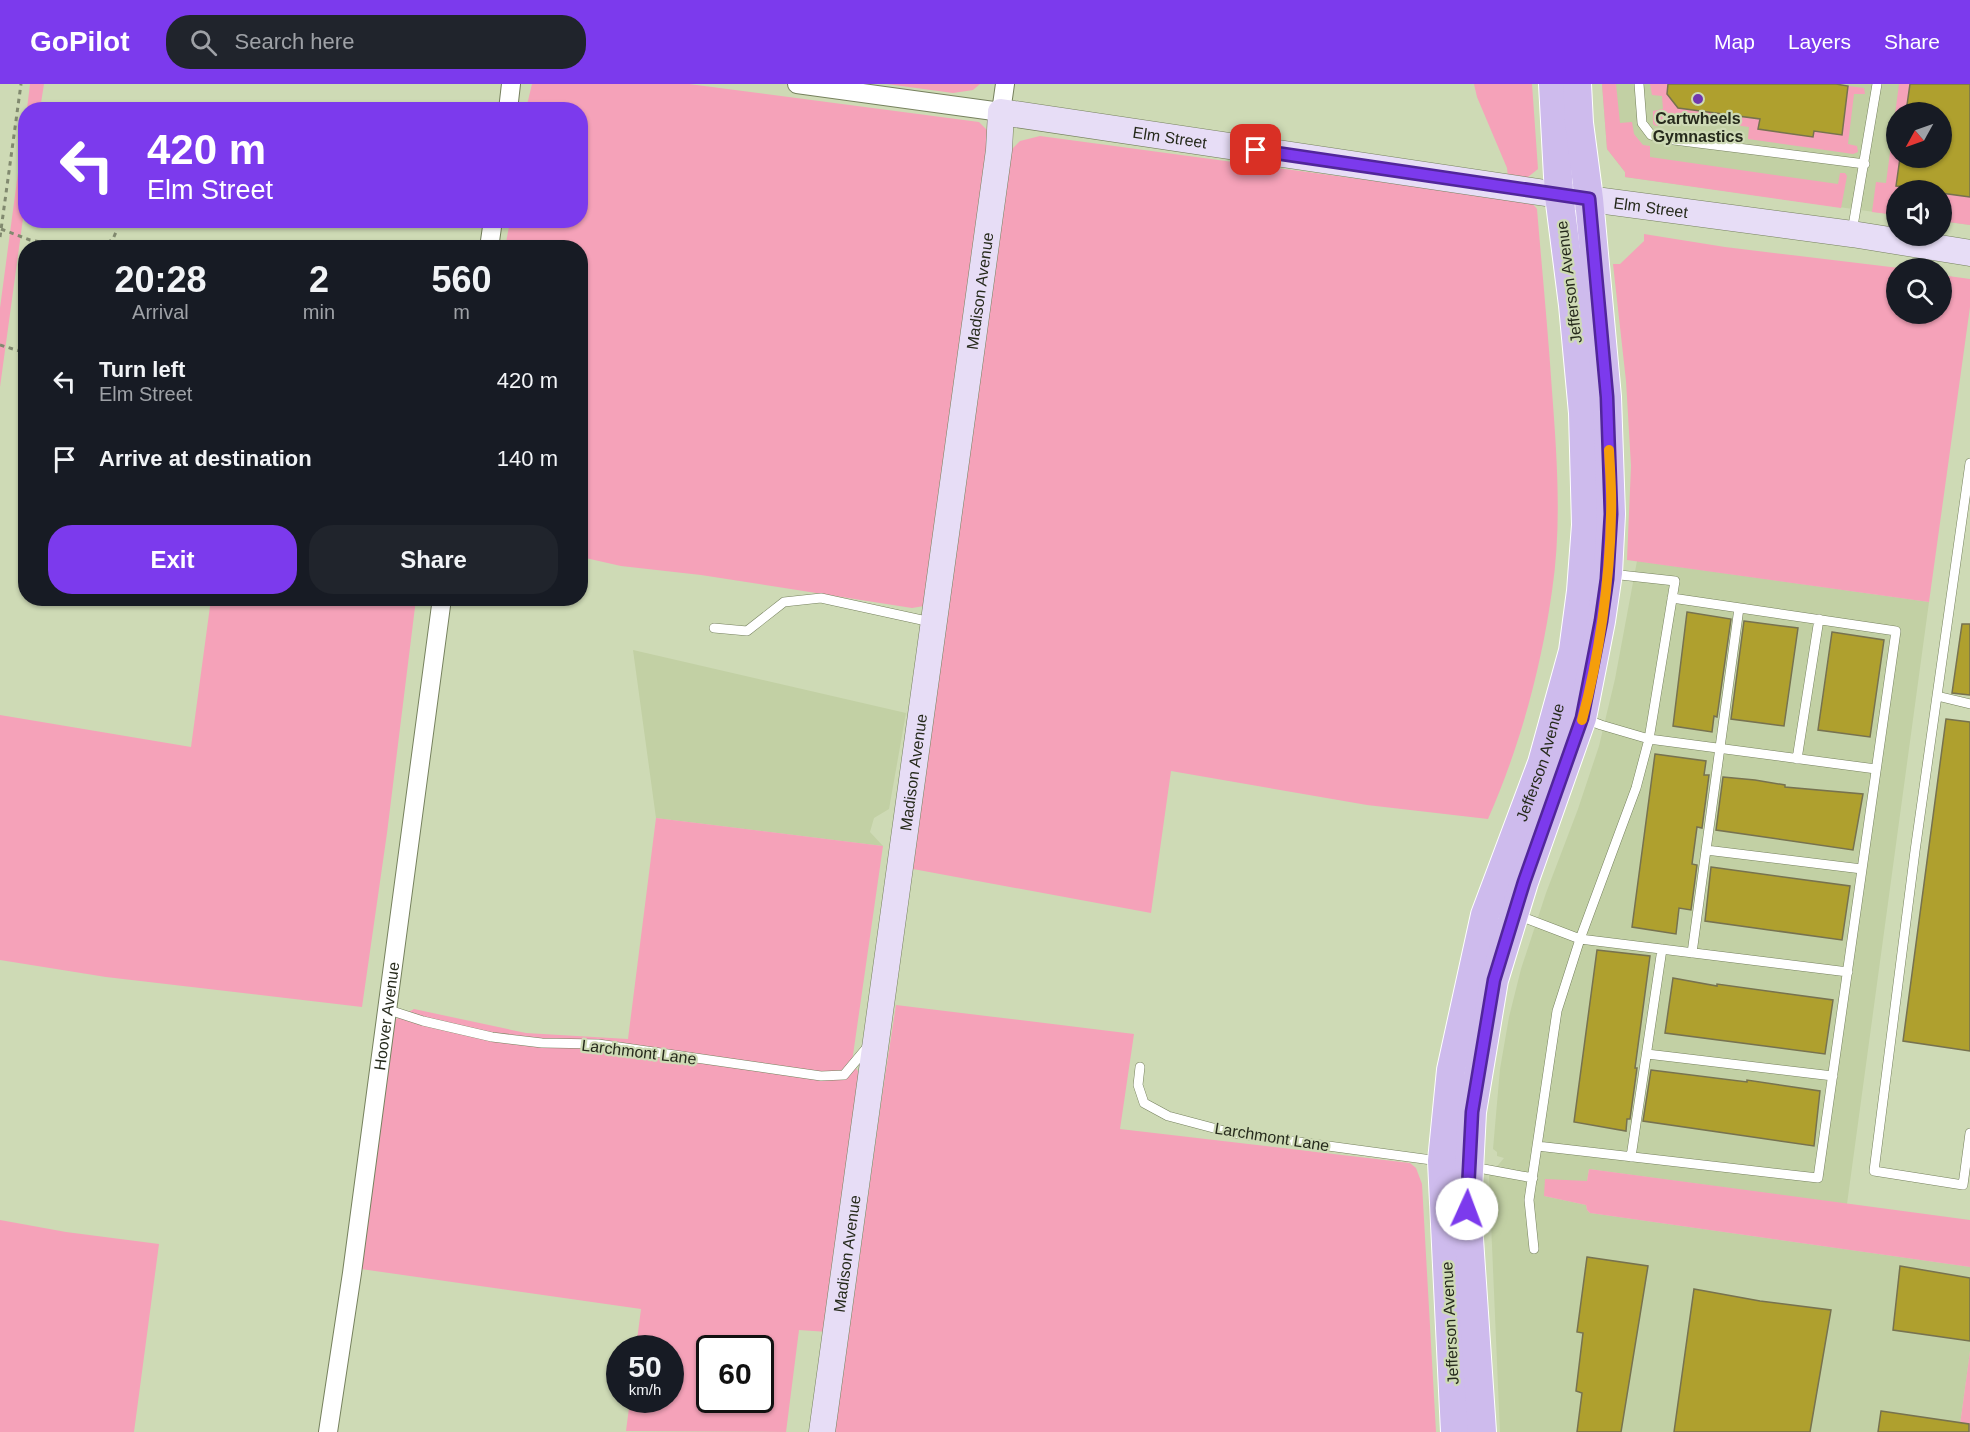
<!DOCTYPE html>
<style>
:root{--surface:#171b24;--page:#20242c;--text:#f1f3f6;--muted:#9ea1a6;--accent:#7c3aed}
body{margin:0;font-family:Arial,sans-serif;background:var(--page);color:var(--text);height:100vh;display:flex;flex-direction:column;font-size:22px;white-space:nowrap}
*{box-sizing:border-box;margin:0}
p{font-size:20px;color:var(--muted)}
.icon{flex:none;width:33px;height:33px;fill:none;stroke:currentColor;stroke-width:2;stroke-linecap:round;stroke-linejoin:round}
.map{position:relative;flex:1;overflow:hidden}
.panel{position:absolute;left:18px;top:156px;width:570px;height:366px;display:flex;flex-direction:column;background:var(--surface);border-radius:24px;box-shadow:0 2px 4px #0004}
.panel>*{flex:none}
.top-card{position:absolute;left:18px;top:18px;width:570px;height:126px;border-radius:24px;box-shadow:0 2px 4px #0004;background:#7c3aed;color:#fff;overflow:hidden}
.needle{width:39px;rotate:230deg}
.tools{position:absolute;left:1886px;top:18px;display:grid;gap:12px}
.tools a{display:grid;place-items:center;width:66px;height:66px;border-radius:50%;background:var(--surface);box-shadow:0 2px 4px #0004;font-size:30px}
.speed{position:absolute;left:606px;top:1251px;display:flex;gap:12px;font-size:30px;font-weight:700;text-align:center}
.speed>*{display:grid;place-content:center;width:78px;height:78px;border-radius:50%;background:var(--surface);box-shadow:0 2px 4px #0004;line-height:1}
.speed small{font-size:15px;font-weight:400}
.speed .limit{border:3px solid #111;border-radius:9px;background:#fff;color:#111}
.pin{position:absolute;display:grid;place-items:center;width:51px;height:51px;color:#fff;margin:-26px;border-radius:12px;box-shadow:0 3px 9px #0006}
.me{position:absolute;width:66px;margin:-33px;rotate:2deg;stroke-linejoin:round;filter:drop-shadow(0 0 4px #0008)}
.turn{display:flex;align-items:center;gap:21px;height:126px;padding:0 30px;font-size:27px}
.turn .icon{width:78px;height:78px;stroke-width:2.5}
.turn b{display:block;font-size:42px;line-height:51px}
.eta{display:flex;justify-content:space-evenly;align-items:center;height:102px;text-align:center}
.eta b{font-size:36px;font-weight:700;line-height:42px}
.cta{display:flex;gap:12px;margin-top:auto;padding:12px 30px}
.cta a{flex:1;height:69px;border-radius:24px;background:var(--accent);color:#fff;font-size:24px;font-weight:700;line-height:69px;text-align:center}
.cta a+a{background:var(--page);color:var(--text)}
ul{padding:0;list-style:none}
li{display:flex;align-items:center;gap:18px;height:78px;padding:0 30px}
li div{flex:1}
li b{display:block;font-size:22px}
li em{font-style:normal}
header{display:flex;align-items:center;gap:36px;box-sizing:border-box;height:84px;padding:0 30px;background:var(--accent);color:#fff}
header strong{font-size:28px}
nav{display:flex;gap:33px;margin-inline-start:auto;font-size:21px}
.search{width:420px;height:54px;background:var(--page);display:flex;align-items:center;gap:15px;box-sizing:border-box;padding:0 21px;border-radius:24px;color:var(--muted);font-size:22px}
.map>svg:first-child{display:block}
.built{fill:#c2d0a4;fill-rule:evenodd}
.green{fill:#f5a2b9;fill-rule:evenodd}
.building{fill:#afa02e;stroke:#77724f;stroke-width:1.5}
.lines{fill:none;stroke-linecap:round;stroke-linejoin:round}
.lane-casing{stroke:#76815e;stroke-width:10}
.street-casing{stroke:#76815e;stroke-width:20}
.secondary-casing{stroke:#76815e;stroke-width:27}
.primary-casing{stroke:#fff;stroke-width:30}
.path{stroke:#81896f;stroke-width:3;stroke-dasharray:4.5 4.5;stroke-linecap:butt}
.lane{stroke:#fff;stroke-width:9}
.street{stroke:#fff;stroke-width:18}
.secondary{stroke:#e7ddf6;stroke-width:26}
.primary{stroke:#cebbed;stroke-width:28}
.route-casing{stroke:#51269a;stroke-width:15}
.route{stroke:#7c3aed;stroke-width:10}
.slow{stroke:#f59e0b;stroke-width:10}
.poi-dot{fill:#7037ae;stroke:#cedab5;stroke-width:2}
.labels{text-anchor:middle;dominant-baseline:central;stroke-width:4.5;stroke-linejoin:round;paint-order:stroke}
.poi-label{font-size:16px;font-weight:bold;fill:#262a1c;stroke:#cedab5}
.street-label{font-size:16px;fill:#262a1c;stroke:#cedab5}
</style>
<header>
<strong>GoPilot</strong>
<div class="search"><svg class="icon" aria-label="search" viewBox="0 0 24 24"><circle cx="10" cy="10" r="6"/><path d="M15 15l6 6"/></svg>Search here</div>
<nav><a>Map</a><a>Layers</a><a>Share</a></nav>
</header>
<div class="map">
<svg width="1970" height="1348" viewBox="0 0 1970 1348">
<rect width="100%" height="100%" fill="#cedab5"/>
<path class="built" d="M1602,0H1970V141L1941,137V106H1896V131L1625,93V88L1607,65ZM1896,28H1941V74H1896Z
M1637,477L1929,518L1847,1120L1589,1085L1587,1097L1544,1112L1586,1121L1587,1126L1590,1129L1970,1183V1267L1959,1348H1500L1489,1092L1504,1074L1497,1072V1068L1493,1065L1500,985L1509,933L1521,885L1546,809L1578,725L1599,662L1615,595Z
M633,566L906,629L889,725L874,734L870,748L883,762L656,734Z"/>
<path class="green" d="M30,0H44L40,25H27Z
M532,0H689L979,38L989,48L924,522L912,524L701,491L621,482L581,473L580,164H505L510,137L580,136V26L526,25Z
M887,0H980L973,6L953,9Z
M1474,0H1532L1538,85L1528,93L1508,94L1507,84L1477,13Z
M1602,0H1616L1620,39L1632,38L1634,50L1643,61L1650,62V73L1838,100L1840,89H1845L1847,92L1841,124L1625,93V88L1607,65Z
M1650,0H1727L1723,30L1760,35L1758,45L1813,52L1814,47L1842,50L1848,2L1864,4L1865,10H1854L1848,60L1857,62L1858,68L1853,70L1748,55L1749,43L1666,31L1665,41L1656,42L1653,40V27L1663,25L1662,12L1652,11Z
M1899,0H1970V141L1941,137V106H1896V131L1872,128L1876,98L1886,99ZM1896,28H1941V74H1896Z
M25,36V120L0,303V224Z
M1040,52L1524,117L1533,120L1537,125C1542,186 1548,246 1552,307C1557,373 1562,441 1552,507C1541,585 1520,662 1488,735L1367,721L1171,687L1151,829L913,785L1008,69L1020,57Z
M1644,150L1725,163L1899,184H1896V230H1941V191L1970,195V223L1929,518L1627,476L1631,382L1626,297L1613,180H1620L1644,157Z
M211,515H416L387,749L362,923L106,893L0,876V631L191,663Z
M656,734L883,762L852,978L859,989L828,1248L799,1246L786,1348L626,1347L630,1316H670V1264H636L641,1225L361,1185L391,944L396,935L414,925L526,949L628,955ZM710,1264H760V1316H710Z
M896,921L1134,950L1120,1045L1410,1079L1416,1084L1422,1100L1436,1348H835L882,1012Z
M1589,1085L1970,1136V1183L1590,1129L1587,1126L1586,1121L1544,1112L1545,1095L1587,1097Z
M0,1136L66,1148L159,1160L134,1348H0Z
M1970,1267V1348H1959Z"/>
<path class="building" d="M1668,0H1836L1848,2L1842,51L1814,47L1813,53L1758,45L1760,35L1678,24L1667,10Z
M1910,0H1970V113L1941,109V106L1896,102L1900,74H1941V28H1906Z
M1687,528L1731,535L1717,633L1714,632L1712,648L1673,642Z
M1744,537L1798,544L1784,642L1731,635Z
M1962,540H1970V611L1952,609Z
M1832,548L1884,556L1870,653L1818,646Z
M1946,635L1970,638V967L1903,957Z
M1655,670L1706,677L1704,691H1709L1702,744L1697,743L1692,780L1697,781L1691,826L1679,824L1676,850L1632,843Z
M1723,693L1755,696L1785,701V703L1863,710L1853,766L1716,746Z
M1711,783L1850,802L1842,856L1705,837Z
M1597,866L1650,872L1635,984H1637L1630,1035H1627L1626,1047L1574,1038Z
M1673,894L1717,902V900L1833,916L1825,970L1665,949Z
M1651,986L1747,998V996L1820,1007L1814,1062L1643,1037Z
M1587,1173L1648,1182L1621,1348H1577L1582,1309L1576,1307L1583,1249L1577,1248Z
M1900,1182L1970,1194V1257L1893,1246Z
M1694,1205L1760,1217L1831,1226L1810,1348H1674Z
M1881,1327L1969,1340V1348H1878Z"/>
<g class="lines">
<g class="lane-casing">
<path id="lane" d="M1639,0L1642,39L1651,51L1674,56L1865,80
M1852,148L1877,0
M1970,379L1915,767L1874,1087L1963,1101L1970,1049
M714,544L747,547L784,518L821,514L931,538
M1937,612L1970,620
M1585,635L1601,641L1649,655L1876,685
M1797,675L1819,535
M1706,766L1862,785
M1517,831L1580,855L1848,888
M1692,869L1739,524
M386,925L423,937L492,953L542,959L598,960L821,992L844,991L869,961
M1647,970L1833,992
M1140,983L1138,1001L1144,1019L1168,1032L1232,1049L1439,1077
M1537,1062L1818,1094L1896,547L1672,514
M1631,1073L1662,865
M1473,1083L1533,1094
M1534,1165L1529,1116L1557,927L1580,855L1636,704L1649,655L1675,497L1611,490"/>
</g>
<g class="street-casing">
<g id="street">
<path d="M797,0L1001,28L1005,0"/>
<path d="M508,26L511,0"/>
<path d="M489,164L493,136"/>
<path id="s1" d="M328,1348L352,1189L442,514"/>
</g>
</g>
<g class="secondary-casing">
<g id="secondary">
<path id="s2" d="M822,1348L999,66L1001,28L1559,111L1852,150L1970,169"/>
</g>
</g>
<g class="primary-casing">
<g id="primary">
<path id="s3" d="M1455,1348L1442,1077L1451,986L1485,831L1542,679L1573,567L1581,507L1586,441L1583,329L1573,221L1559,111L1553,0"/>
<path d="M1482,1348L1467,1125L1472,1028L1494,896L1524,798L1582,634L1601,537L1608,489L1611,430L1607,313L1589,115L1579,39L1577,0"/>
</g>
</g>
<path class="path" d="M1,145L30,156L72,164
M0,153L21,0
M100,164L113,155L116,148
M0,261L26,269"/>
<use href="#lane" class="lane"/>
<use href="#street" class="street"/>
<use href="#secondary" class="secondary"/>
<use href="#primary" class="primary"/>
</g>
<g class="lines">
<g class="route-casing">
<path id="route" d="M1256,66L1589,115L1607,313L1611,430L1607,495L1601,537L1582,634L1524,798L1494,896L1472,1028L1467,1125"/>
</g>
<use href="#route" class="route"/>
<path class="slow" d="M1582,636C1599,574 1610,495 1611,431C1612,409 1610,387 1609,366"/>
</g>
<circle class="poi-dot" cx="1698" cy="15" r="6"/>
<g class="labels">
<g class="poi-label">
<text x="1698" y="34">Cartwheels<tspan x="1698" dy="18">Gymnastics</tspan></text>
</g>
<g class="street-label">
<text stroke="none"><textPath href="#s2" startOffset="1503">Elm Street</textPath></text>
<text stroke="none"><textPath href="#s2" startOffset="1989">Elm Street</textPath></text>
<text transform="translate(1569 198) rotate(-97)">Jefferson Avenue</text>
<text stroke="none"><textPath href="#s2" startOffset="1152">Madison Avenue</textPath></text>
<text stroke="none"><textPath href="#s3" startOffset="684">Jefferson Avenue</textPath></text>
<text stroke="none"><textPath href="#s2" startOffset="666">Madison Avenue</textPath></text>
<text stroke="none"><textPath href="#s1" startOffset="420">Hoover Avenue</textPath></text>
<text transform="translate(639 968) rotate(7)">Larchmont Lane</text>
<text transform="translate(1272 1053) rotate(9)">Larchmont Lane</text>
<text stroke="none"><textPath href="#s2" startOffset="180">Madison Avenue</textPath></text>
<text transform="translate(1450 1239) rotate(-93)">Jefferson Avenue</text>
</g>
</g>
</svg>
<div class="tools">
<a><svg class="needle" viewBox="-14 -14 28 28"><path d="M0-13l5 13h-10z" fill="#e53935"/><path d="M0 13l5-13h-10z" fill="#9ea1a6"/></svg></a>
<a><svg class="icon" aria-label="sound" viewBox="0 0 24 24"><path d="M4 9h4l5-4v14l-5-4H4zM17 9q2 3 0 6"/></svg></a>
<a><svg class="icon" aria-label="search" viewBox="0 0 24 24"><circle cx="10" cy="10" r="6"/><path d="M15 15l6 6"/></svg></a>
</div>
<div class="speed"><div>50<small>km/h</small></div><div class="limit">60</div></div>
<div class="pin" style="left:1256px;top:66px;background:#d93025"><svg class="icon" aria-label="arrive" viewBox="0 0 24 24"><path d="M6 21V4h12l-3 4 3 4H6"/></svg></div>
<svg class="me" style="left:1467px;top:1125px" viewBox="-20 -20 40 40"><circle r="19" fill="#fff"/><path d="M0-13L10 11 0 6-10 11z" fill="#7c3aed"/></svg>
<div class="top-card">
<div class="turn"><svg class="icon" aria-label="left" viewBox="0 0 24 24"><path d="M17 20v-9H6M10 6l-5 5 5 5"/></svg><div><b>420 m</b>Elm Street</div></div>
</div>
<section class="panel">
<div class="eta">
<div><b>20:28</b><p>Arrival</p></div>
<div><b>2</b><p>min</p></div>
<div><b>560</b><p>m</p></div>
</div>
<ul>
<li><svg class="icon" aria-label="left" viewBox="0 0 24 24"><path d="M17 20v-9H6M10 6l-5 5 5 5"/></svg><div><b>Turn left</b><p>Elm Street</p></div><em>420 m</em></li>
<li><svg class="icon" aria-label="arrive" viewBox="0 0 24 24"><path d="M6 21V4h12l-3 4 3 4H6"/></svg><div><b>Arrive at destination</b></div><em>140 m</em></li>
</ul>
<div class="cta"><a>Exit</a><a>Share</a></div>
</section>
</div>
